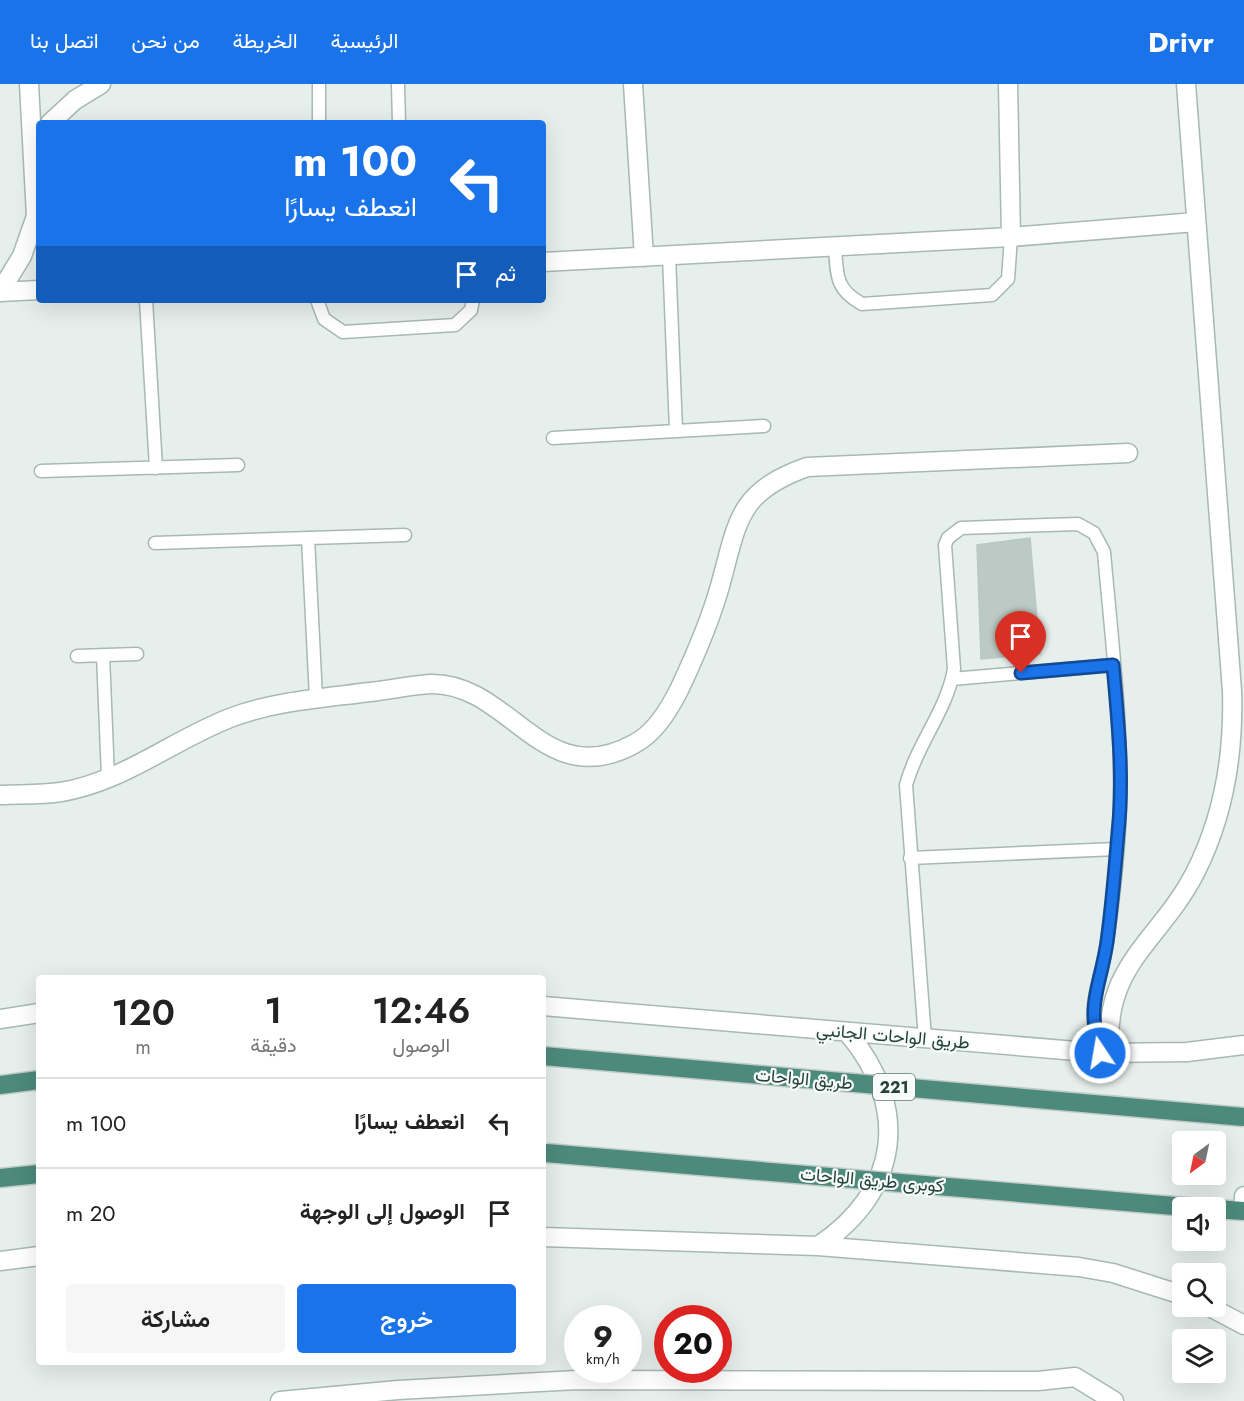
<!DOCTYPE html>
<html lang="ar">
<meta charset="utf-8">
<style>
:root{--surface:#fff;--page:#f6f6f6;--text:#222;--muted:#767676;--line:#e0e0e0;--accent:#1a73e8}
body{margin:0;font-family:Jost,Vazirmatn,sans-serif;background:var(--page);color:var(--text);direction:rtl;height:100vh;display:flex;flex-direction:column;font-size:22px;white-space:nowrap}
*{box-sizing:border-box;margin:0}
p{font-size:20px;color:var(--muted)}
.icon{flex:none;width:33px;height:33px;fill:none;stroke:currentColor;stroke-width:2;stroke-linecap:round;stroke-linejoin:round}
.map{position:relative;flex:1;overflow:hidden;direction:ltr}
.drawer{position:absolute;left:36px;top:891px;width:510px;height:390px;display:flex;flex-direction:column;background:var(--surface);border-radius:6px;box-shadow:0 6px 24px #0002;direction:rtl}
.drawer>*{flex:none}
.top-card{position:absolute;left:36px;top:36px;width:510px;height:183px;border-radius:6px;box-shadow:0 6px 24px #0002;direction:rtl;background:#1a73e8;color:#fff;overflow:hidden}
.needle{width:39px;rotate:213deg}
.buttons{position:absolute;left:1172px;top:1047px;display:grid;gap:12px}
.buttons a{display:grid;place-items:center;width:54px;height:54px;border-radius:6px;background:var(--surface);box-shadow:0 6px 24px #0002;font-size:30px}
.speed{position:absolute;left:564px;top:1221px;display:flex;gap:12px;font-size:30px;font-weight:700;text-align:center}
.speed>*{display:grid;place-content:center;width:78px;height:78px;border-radius:50%;background:var(--surface);box-shadow:0 6px 24px #0002;line-height:1}
.speed small{font-size:15px;font-weight:400}
.speed .limit{border:9px solid #d22;background:#fff;color:#111}
.pin{position:absolute;display:grid;place-items:center;width:51px;height:51px;color:#fff;margin:-62px -26px;border-radius:50% 50% 50% 0;rotate:-45deg;box-shadow:0 0 6px #0007}
.pin .icon{rotate:45deg}
.me{position:absolute;width:66px;margin:-33px;rotate:348deg;stroke-linejoin:round;filter:drop-shadow(0 0 4px #0008)}
.turn{display:flex;align-items:center;gap:21px;height:126px;padding:0 30px;font-size:27px}
.turn .icon{width:78px;height:78px;stroke-width:2.5}
.turn b{display:block;font-size:42px;line-height:51px}
.then{display:flex;align-items:center;height:57px;padding:0 30px;background:#0003;gap:12px;font-size:22px}
.eta{display:flex;justify-content:space-evenly;align-items:center;height:102px;text-align:center}
.eta b{font-size:36px;font-weight:600;line-height:42px}
.action{display:flex;gap:12px;margin-top:auto;padding:12px 30px}
.action a{flex:1;height:69px;border-radius:6px;background:var(--accent);color:#fff;font-size:24px;font-weight:600;line-height:69px;text-align:center}
.action a+a{background:var(--page);color:var(--text)}
ul{padding:0;list-style:none}
li{display:flex;align-items:center;gap:18px;height:90px;padding:0 30px;border-top:2px solid var(--line)}
li div{flex:1}
li b{display:block;font-size:22px}
li em{font-style:normal}
header{display:flex;align-items:center;gap:36px;box-sizing:border-box;height:84px;padding:0 30px;background:var(--accent);color:#fff}
header strong{font-size:28px}
nav{display:flex;gap:33px;margin-inline-start:auto;font-size:21px}
.map>svg:first-child{display:block}
.building{fill:#bbcac4;stroke:#b8c9c2;stroke-width:1.5}
.lines{fill:none;stroke-linecap:round;stroke-linejoin:round}
.service-casing{stroke:#a8b8b2;stroke-width:15}
.minor-casing{stroke:#a8b8b2;stroke-width:21}
.tertiary-casing{stroke:#a8b8b2;stroke-width:21}
.secondary-casing{stroke:#a4bbb3;stroke-width:21}
.trunk-casing{stroke:#c2cac8;stroke-width:21}
.service{stroke:#fff;stroke-width:12}
.minor{stroke:#fff;stroke-width:18}
.tertiary{stroke:#fff;stroke-width:18}
.secondary{stroke:#fff;stroke-width:18}
.trunk{stroke:#4c8a7c;stroke-width:18}
.trunk-bridge-casing{stroke:#c2cac8;stroke-width:21;stroke-linecap:butt}
.trunk-bridge{stroke:#4c8a7c;stroke-width:18}
.route-casing{stroke:#114b97;stroke-width:15}
.route{stroke:#1a73e8;stroke-width:10}
.labels{text-anchor:middle;dominant-baseline:central;stroke-width:4.5;stroke-linejoin:round;paint-order:stroke}
.shield{fill:#f7fbf9;stroke:#637a73;stroke-width:1.5}
.shield-label{font-size:16px;font-weight:bold;fill:#24423a}
.street-label{font-size:18px;fill:#24423a;stroke:#f7fbf9}
</style>
<header>
<strong>Drivr</strong>
<nav><a>الرئيسية</a><a>الخريطة</a><a>من نحن</a><a>اتصل بنا</a></nav>
</header>
<div class="map">
<svg width="1244" height="1317" viewBox="0 0 1244 1317">
<rect width="100%" height="100%" fill="#e6efeb"/>
<path class="building" d="M1030,454L1040,570L981,575L977,461Z"/>
<g class="lines">
<g class="service-casing">
<path id="service" d="M398,0L399,39
M319,39V0
M835,163C837,191 835,205 862,220L992,211L1008,195L1011,153
M669,172L676,346
M146,216L156,384
M317,216L324,235L343,248L455,241L471,226L473,216
M553,354L764,342
M41,387L238,381
M308,454L316,614
M155,459L405,451
M103,571L108,693
M77,572L137,570
M952,595L1113,581
M910,774L1116,765
M925,955L906,701C917,660 947,626 954,585L945,461L948,454L961,444L1078,440L1094,449L1104,468C1112,560 1124,652 1119,745C1117,780 1112,822 1107,858C1100,905 1085,917 1100,969"/>
</g>
<g class="minor-casing">
<path id="minor" d="M633,0L644,173
M1008,0L1011,153
M50,39L75,16L101,0
M543,178L1011,153L1196,138
M0,208L22,172L36,132L29,0
M0,208L39,206
M0,711C20,710 41,711 61,708C123,698 173,656 230,634C274,617 323,614 370,608C390,606 411,601 431,600C511,599 543,710 634,660C655,649 668,627 679,606C695,572 710,538 720,502C738,437 737,408 807,383L1128,369
M1110,969C1102,881 1160,857 1195,789C1224,732 1234,671 1232,607L1186,0
M280,1317L398,1306L577,1296L1038,1297L1075,1293L1114,1317"/>
</g>
<g class="tertiary-casing">
<path id="tertiary" d="M543,922L1100,969L1187,968L1244,961
M0,935L39,929
M543,1153L818,1162L1079,1183L1113,1189L1182,1211
M818,1162C900,1108 911,1023 847,948
M0,1177L39,1172
M1208,1222L1244,1241"/>
</g>
<g class="secondary-casing">
<path id="secondary" d="M1244,1112V1123"/>
</g>
<g class="trunk-casing">
<path id="trunk" d="M0,1001L39,996
M0,1094L39,1090
M1215,1125L1244,1127"/>
</g>
<use href="#service" class="service"/>
<use href="#minor" class="minor"/>
<use href="#tertiary" class="tertiary"/>
<use href="#secondary" class="secondary"/>
<use href="#trunk" class="trunk"/>
<g class="trunk-bridge-casing">
<path id="trunk-bridge" d="M543,972L1244,1033
M546,1069L1198,1124"/>
</g>
<use href="#trunk-bridge" class="trunk-bridge"/>
</g>
<g class="lines">
<g class="route-casing">
<path id="route" d="M1021,589L1113,581C1118,637 1124,693 1118,749C1115,785 1112,822 1107,858C1100,905 1086,917 1100,969"/>
</g>
<use href="#route" class="route"/>
</g>
<g class="labels">
<rect class="shield" x="873" y="990" width="42" height="26" rx="4.5"/>
<g class="shield-label">
<text x="894" y="1003">221</text>
</g>
<g class="street-label">
<text transform="translate(893 952) rotate(5)">طريق الواحات الجانبي</text>
<text transform="translate(804 995) rotate(5)">طريق الواحات</text>
<text transform="translate(872 1096) rotate(5)">كوبرى طريق الواحات</text>
</g>
</g>
</svg>
<div class="buttons">
<a><svg class="needle" viewBox="-14 -14 28 28"><path d="M0-13l5 13h-10z" fill="#e53935"/><path d="M0 13l5-13h-10z" fill="#767676"/></svg></a>
<a><svg class="icon" aria-label="sound" viewBox="0 0 24 24"><path d="M4 9h4l5-4v14l-5-4H4zM17 9q2 3 0 6"/></svg></a>
<a><svg class="icon" aria-label="search" viewBox="0 0 24 24"><circle cx="10" cy="10" r="6"/><path d="M15 15l6 6"/></svg></a>
<a><svg class="icon" aria-label="layers" viewBox="0 0 24 24"><path d="M12 4l9 5-9 5-9-5zM3 14l9 5 9-5"/></svg></a>
</div>
<div class="speed"><div>9<small>km/h</small></div><div class="limit">20</div></div>
<div class="pin" style="left:1021px;top:589px;background:#d93025"><svg class="icon" aria-label="arrive" viewBox="0 0 24 24"><path d="M6 21V4h12l-3 4 3 4H6"/></svg></div>
<svg class="me" style="left:1100px;top:969px" viewBox="-20 -20 40 40"><circle r="17" fill="#1a73e8" stroke="#fff" stroke-width="3"/><path d="M0-11L8 9 0 5-8 9z" fill="#fff"/></svg>
<div class="top-card">
<div class="turn"><svg class="icon" aria-label="left" viewBox="0 0 24 24"><path d="M17 20v-9H6M10 6l-5 5 5 5"/></svg><div><b>100 m</b>انعطف يسارًا</div></div>
<div class="then">ثم<svg class="icon" aria-label="arrive" viewBox="0 0 24 24"><path d="M6 21V4h12l-3 4 3 4H6"/></svg></div>
</div>
<section class="drawer">
<div class="eta">
<div><b>12:46</b><p>الوصول</p></div>
<div><b>1</b><p>دقيقة</p></div>
<div><b>120</b><p>m</p></div>
</div>
<ul>
<li><svg class="icon" aria-label="left" viewBox="0 0 24 24"><path d="M17 20v-9H6M10 6l-5 5 5 5"/></svg><div><b>انعطف يسارًا</b></div><em>100 m</em></li>
<li><svg class="icon" aria-label="arrive" viewBox="0 0 24 24"><path d="M6 21V4h12l-3 4 3 4H6"/></svg><div><b>الوصول إلى الوجهة</b></div><em>20 m</em></li>
</ul>
<div class="action"><a>خروج</a><a>مشاركة</a></div>
</section>
</div>
